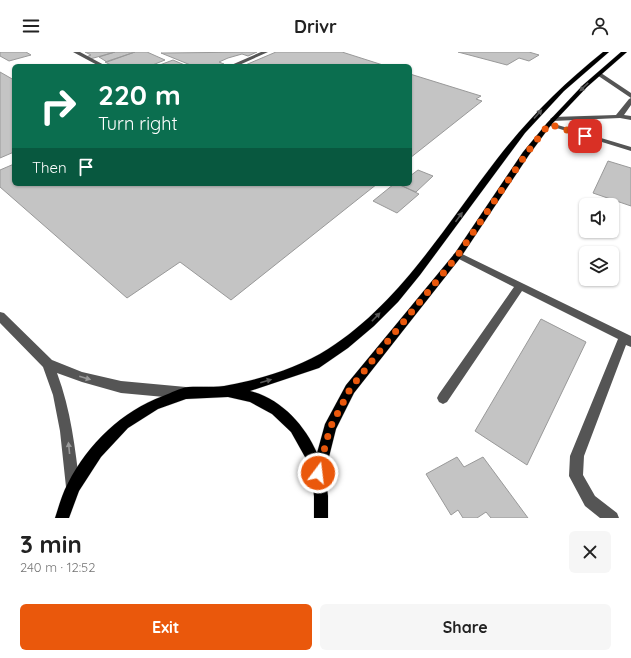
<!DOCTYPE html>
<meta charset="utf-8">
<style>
:root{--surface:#fff;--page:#f6f6f6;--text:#222;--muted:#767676;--accent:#ea580c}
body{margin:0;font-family:Quicksand,sans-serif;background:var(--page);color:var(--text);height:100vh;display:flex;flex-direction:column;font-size:15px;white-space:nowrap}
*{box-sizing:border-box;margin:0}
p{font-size:13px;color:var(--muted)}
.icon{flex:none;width:22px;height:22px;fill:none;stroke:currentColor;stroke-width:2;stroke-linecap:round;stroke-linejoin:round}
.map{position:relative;height:466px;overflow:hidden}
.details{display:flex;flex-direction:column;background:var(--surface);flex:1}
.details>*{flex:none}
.top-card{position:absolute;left:12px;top:12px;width:400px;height:122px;border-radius:6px;box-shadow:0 1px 3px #0004;background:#0b6e4f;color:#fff;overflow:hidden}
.tools{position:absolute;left:579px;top:146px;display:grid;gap:8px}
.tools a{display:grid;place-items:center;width:40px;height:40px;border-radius:6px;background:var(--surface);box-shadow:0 1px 3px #0004;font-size:20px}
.pin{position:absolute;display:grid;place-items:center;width:34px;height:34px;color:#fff;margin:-17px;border-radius:8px;box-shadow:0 2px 6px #0006}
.me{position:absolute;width:44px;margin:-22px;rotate:15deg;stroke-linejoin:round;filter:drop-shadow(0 0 3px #0008)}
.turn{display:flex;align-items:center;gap:14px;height:84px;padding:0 20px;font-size:18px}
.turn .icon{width:52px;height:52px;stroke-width:2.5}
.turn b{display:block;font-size:28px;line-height:34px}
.then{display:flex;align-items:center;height:38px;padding:0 20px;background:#0003;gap:8px;font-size:15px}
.round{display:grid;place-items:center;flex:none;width:42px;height:42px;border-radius:6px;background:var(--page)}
.headline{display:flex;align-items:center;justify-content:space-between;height:68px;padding:0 20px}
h1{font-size:24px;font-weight:800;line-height:30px}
.cta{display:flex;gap:8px;margin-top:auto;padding:8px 20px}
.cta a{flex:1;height:46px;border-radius:6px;background:var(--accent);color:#fff;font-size:16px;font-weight:800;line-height:46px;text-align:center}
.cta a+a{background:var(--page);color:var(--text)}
header{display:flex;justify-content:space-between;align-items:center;height:52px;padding:0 20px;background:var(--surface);font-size:18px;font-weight:800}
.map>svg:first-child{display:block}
.building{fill:#c4c4c4;stroke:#999}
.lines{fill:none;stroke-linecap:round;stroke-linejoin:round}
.major-casing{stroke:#dbdbdb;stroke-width:1}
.minor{fill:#555;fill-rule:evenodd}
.major{fill:#000;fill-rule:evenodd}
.oneway{fill:#595959}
.oneway2{fill:#999}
.route{stroke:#ea580c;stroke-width:7;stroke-dasharray:0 12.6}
</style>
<header><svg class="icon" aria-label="menu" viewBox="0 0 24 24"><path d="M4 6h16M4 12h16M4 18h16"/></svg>Drivr<svg class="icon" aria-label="person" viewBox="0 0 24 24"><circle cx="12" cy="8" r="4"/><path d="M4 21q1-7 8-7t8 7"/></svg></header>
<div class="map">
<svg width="631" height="466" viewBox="0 0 631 466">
<rect width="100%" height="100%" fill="#fff"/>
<path class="building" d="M0,0H26L31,3L9,9L0,4Z
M85,0H115L90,7L86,5L91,3Z
M115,0H135L107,10L99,5Z
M135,0H147L165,8L150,14H113L105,10Z
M257,0L248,4L242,2L228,6L219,10L224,12L219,14H193L161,1Z
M276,0H342L386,14H243Z
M458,0H529L539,3L529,9L519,6L507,13Z
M173,8L187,14H157Z
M0,20L14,28V100L0,106Z
M410,22L481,44L476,47L482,49L410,106Z
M608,109L631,116V154L593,141Z
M14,112V132H377L231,248L180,210L127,246L0,135V118Z
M418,118L433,124L416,140L400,133L410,132V124Z
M394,132H398L419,142L397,161L373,149Z
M541,267L586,290L527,413L475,379Z
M457,405L464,415L483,405L528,466H491L486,460L477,466H463L458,458L451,463L426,422Z"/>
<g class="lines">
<g class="major-casing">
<path id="major" d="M603,0H609L564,39L525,81L420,223L398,250L374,274L348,296L319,316L250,339C280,346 305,373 317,401L325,372L346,333L455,201L523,100L547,71L583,33L621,0H627L587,35L551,73L529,103L461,205L354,341L336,377L325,421L328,444V466H314V444L311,421L305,405L291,380L272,362L250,350L228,345L186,347L158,357L128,376L101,405L79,439L69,466H55C59,454 62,442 68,431C88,392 122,359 163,344C171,341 180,336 188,335C201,334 216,336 229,333C262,327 300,315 328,297C400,251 445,174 497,107C528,67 563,32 603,0Z"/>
</g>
<path class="minor" d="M73,0H80L106,14H99Z
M261,0H268L237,14H229Z
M597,21H601L631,41V46L597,23Z
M631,46V53L624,63L631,64V68L620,66L553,69L550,67L553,65L616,63L629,47Z
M547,71H551L631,95V99L547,73Z
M458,200L631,284V295L626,293L584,404L583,423L595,444L617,461L619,466H600L585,454L569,424L570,404L618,287L522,239L447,350L443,352L439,350L437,346L439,342L514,235L455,205L453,203L455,201Z
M0,260L4,261L52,308L82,320L121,329L186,335L190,337L192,341L190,345L186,347L121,341L82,330L57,321C71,358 75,396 80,435L78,440L73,442L68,440L66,435L60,379L53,343L43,315L0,271Z"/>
<use href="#major" class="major"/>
</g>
<defs><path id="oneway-solid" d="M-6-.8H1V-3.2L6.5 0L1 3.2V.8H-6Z"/></defs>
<g class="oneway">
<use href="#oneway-solid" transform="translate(584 35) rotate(136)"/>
<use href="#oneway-solid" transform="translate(538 62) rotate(-48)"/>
<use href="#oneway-solid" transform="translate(459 165) rotate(-54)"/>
<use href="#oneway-solid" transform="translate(376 265) rotate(-46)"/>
<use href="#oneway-solid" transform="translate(266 329) rotate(-16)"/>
</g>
<g class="oneway2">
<use href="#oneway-solid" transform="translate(85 326) rotate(16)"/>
<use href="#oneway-solid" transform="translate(69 396) rotate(-96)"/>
</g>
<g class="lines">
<path class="route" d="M318,421L330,376L350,337L383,295L458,203L526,102L549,72L585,84"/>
</g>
</svg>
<div class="tools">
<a><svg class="icon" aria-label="sound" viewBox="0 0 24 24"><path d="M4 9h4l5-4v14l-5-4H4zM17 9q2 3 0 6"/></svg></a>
<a><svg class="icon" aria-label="layers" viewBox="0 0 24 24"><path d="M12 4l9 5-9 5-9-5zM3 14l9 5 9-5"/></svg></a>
</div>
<div class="pin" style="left:585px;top:84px;background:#d93025"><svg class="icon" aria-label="arrive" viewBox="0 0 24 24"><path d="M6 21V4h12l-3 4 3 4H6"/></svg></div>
<svg class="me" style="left:318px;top:421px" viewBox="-20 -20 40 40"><circle r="17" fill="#ea580c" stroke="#fff" stroke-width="3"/><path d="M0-11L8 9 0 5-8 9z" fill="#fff"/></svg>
<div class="top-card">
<div class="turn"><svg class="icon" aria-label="right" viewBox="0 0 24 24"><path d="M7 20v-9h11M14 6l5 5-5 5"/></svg><div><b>220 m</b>Turn right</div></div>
<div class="then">Then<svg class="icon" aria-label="arrive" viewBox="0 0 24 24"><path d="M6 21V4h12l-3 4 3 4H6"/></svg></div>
</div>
</div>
<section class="details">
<div class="headline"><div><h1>3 min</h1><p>240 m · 12:52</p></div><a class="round"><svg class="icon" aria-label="close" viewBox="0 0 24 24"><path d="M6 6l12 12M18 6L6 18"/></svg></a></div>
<div class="cta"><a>Exit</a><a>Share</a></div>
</section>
